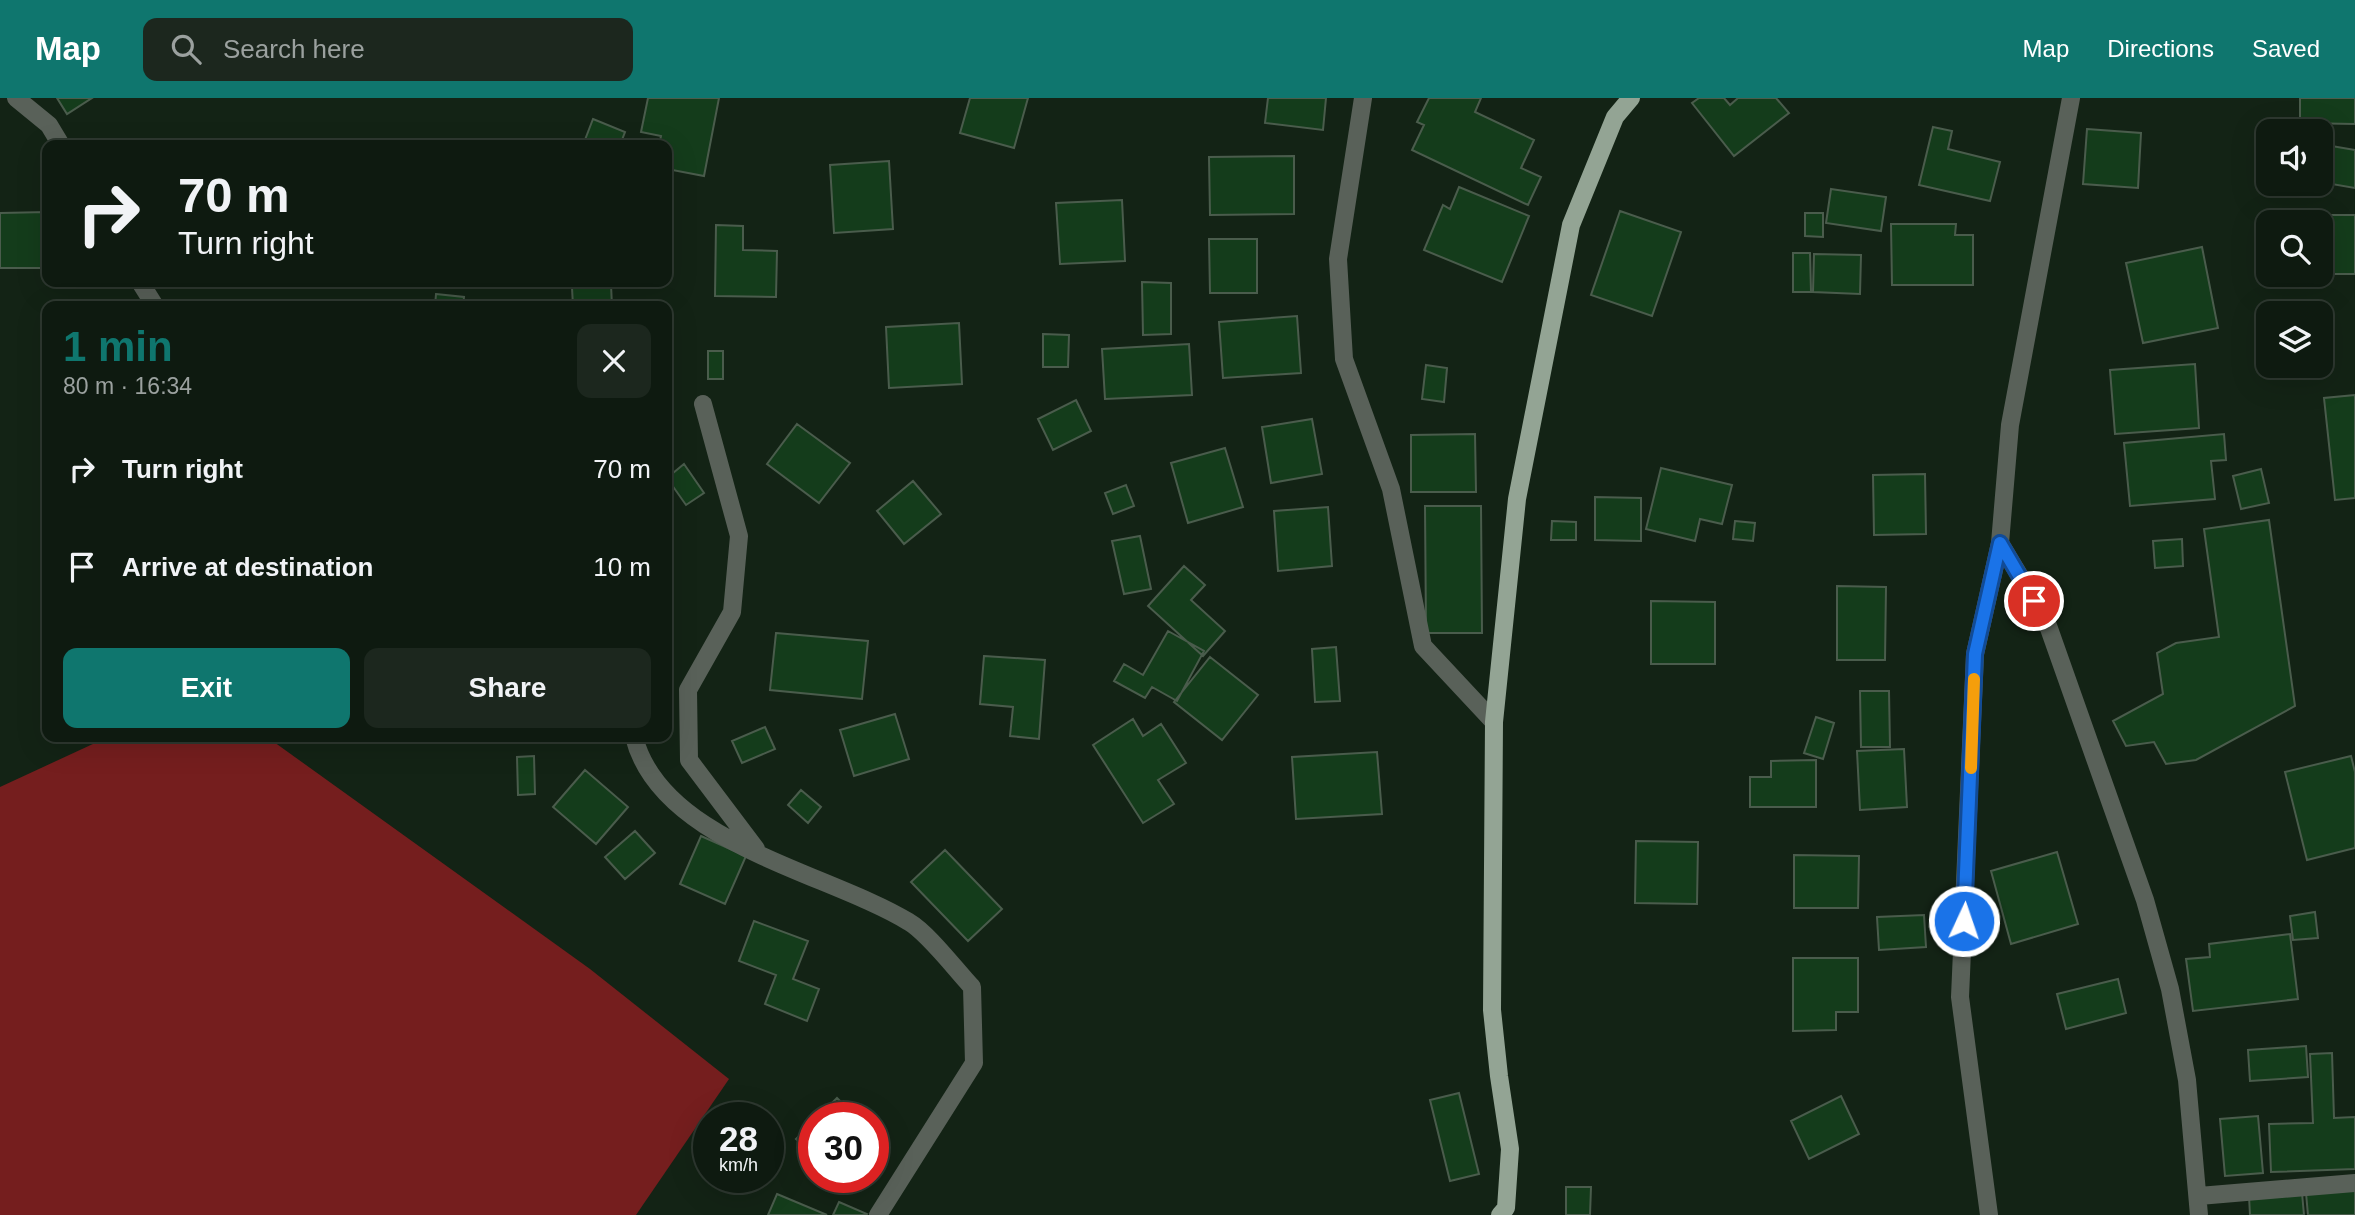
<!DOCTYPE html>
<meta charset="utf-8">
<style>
:root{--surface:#0e1a10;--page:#1c271e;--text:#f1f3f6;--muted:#9ba19f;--line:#2e3830;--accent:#0f766e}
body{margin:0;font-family:Helvetica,sans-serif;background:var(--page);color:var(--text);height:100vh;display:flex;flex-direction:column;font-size:26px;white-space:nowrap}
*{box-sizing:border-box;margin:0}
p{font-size:23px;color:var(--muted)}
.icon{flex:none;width:38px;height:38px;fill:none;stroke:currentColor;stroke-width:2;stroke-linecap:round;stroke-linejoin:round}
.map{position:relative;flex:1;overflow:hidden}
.drawer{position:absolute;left:42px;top:203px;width:630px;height:441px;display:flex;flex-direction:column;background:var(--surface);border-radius:14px;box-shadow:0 7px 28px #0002,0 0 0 2px var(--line)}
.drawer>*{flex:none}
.guide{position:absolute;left:42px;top:42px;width:630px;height:147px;border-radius:14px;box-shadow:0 7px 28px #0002,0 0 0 2px var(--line);background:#0e1a10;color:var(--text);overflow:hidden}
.buttons{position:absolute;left:2256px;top:21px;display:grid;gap:14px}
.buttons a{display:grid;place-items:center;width:77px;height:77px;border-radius:14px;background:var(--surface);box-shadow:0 7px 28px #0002,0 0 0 2px var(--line);font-size:35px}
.speed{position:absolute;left:693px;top:1004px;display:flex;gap:14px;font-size:35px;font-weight:700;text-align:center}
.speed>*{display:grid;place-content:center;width:91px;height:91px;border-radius:50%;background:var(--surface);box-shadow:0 7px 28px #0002,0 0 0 2px var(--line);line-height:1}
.speed small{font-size:18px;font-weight:400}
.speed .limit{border:10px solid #d22;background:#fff;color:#111}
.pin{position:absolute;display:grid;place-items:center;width:60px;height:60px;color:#fff;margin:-30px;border:4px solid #fff;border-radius:50%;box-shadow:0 2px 7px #0007}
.me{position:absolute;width:77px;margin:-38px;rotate:3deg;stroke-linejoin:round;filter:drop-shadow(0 0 5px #0008)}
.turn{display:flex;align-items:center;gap:24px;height:147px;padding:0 21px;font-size:32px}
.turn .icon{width:91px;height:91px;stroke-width:2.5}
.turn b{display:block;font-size:49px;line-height:60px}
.round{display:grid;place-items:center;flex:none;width:74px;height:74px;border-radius:14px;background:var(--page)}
.head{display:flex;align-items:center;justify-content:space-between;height:119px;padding:0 21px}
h1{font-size:42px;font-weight:700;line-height:52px;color:var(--accent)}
.action{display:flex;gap:14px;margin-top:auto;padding:14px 21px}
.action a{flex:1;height:80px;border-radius:14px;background:var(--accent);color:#fff;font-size:28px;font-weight:700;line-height:80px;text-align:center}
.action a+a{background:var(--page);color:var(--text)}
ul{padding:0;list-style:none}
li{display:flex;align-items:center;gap:21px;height:98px;padding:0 21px}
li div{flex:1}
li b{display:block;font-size:26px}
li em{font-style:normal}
header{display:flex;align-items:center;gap:42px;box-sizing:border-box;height:98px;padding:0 35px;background:var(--accent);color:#fff}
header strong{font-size:33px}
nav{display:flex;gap:38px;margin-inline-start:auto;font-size:24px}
.search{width:490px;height:63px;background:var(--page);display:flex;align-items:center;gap:18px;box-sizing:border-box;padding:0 24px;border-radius:14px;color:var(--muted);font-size:26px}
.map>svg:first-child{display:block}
.forest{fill:#751e1e}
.building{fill:#143c1b;stroke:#4a5c4c;stroke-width:2}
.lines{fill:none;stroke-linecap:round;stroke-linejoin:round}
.minor{stroke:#596159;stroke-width:18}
.major{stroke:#93a494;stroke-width:18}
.route-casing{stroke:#114b97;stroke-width:18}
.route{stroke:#1a73e8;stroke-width:12}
.slow{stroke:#f59e0b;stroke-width:12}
</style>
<header>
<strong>Map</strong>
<div class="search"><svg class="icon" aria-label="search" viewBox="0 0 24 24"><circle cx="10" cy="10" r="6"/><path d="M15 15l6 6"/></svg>Search here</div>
<nav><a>Map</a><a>Directions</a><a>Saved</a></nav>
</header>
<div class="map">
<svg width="2355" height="1117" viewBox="0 0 2355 1117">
<rect width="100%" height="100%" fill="#132315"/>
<path class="forest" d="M108,639H267L590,871L729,981L636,1117H0V689Z"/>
<path class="building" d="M57,0H92L67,16Z
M648,0H719L704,78L667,71V47H659L661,38L641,34Z
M970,0H1028L1014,50L960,35Z
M1268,0H1326L1323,32L1265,25Z
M1429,0H1481L1475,14L1534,42L1521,70L1541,79L1528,107L1412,52L1424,27L1417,24Z
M1699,0H1724L1730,7L1738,0H1776L1789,15L1734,58L1692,5Z
M2300,0H2355V26L2300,25Z
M593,21L625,34L620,47H583Z
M1933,29L1952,33L1948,51L2000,64L1990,103L1919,87Z
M2087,31L2141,35L2138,90L2083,86Z
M2320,46L2355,52V90L2320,84Z
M1294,58V116L1210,117L1209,59Z
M889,63L893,131L834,135L830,67Z
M1459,89L1529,118L1502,184L1424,152L1443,107L1450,111Z
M1831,91L1886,99L1881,133L1826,125Z
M1122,102L1125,163L1060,166L1056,105Z
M1620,113L1681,134L1652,218L1591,197Z
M47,114V170H0V115Z
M1805,115H1823V139L1805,138Z
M2288,117H2355V176H2320V124H2288Z
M1891,126H1956L1955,137H1973V187H1892Z
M716,127L743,128V152L777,153L776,199L715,198Z
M1209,141H1257V195H1210Z
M2202,149L2218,230L2143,245L2126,165Z
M1793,155H1810L1811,194H1793Z
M1814,156L1861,157L1860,196L1813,194Z
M1142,184L1171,185V236L1143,237Z
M611,187L612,208H573L572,190Z
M436,196L464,199L463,208H435Z
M1297,218L1301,275L1223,280L1219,224Z
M959,225L962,286L889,290L886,229Z
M1043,236L1069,237L1068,269H1043Z
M1189,246L1192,297L1105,301L1102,251Z
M708,253H723V281H708Z
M2195,266L2199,330L2115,336L2110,272Z
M1426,267L1447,270L1444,304L1422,301Z
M2355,297V400L2335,402L2324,300Z
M1076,302L1091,333L1053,352L1038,321Z
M1312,321L1322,376L1271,385L1262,329Z
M797,326L850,365L819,405L767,366Z
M1475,336L1476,394H1411V337Z
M2224,336L2226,362L2211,363L2215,401L2130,408L2124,345Z
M1225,350L1243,409L1188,425L1171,365Z
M684,366L704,395L686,407L667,380Z
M1661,370L1732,387L1722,426L1700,421L1695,443L1646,431Z
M2261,371L2269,405L2241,411L2233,378Z
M1925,376L1926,436L1874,437L1873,377Z
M913,383L941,416L904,446L877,413Z
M1126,387L1134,408L1113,416L1105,395Z
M1595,399L1641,400V443L1595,442Z
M1425,408H1481L1482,535H1426Z
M1328,409L1332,468L1278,473L1274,413Z
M2269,422L2295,608L2196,662L2166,666L2154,644L2126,648L2113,623L2163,596L2157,555L2176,545L2219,539L2204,431Z
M1552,423L1576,424V442H1551Z
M1735,423L1755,425L1753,443L1733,441Z
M1140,438L1151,491L1124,496L1112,443Z
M2182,441L2183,468L2155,470L2153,443Z
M1184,468L1205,487L1191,502L1225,533L1203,558L1148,508Z
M1837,488L1886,489L1885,562H1837Z
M1651,503L1715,504V566H1651Z
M1168,533L1204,553L1177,603L1152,589L1145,600L1114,583L1124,566L1143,577Z
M776,535L868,543L862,601L770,592Z
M1336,549L1340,603L1315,604L1312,551Z
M984,558L1045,562L1039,641L1010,638L1013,609L980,606Z
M1210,559L1258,597L1222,642L1174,604Z
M1860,593H1889L1890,649H1861Z
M895,616L909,661L854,678L840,632Z
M1816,619L1834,625L1823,661L1804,655Z
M1133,621L1143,638L1161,626L1186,665L1158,682L1174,706L1143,725L1093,647Z
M765,629L775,651L742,665L732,643Z
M1904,651L1907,709L1860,712L1857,653Z
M1377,654L1382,716L1296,721L1292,659Z
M534,658L535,696L518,697L517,659Z
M2351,658L2355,674V750L2307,762L2285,674Z
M1816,662V709H1750V679H1771V663Z
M585,672L628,709L596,746L553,709Z
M801,692L821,709L808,725L788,707Z
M635,733L655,755L625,781L605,759Z
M701,738L746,758L725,806L680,786Z
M1636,743L1698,744L1697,806L1635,805Z
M945,752L1002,811L968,843L911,784Z
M2057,754L2078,826L2011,846L1991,773Z
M1794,757L1859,758L1858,810H1794Z
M2315,814L2318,840L2293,842L2290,818Z
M1924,817L1926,849L1879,852L1877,819Z
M754,823L808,843L793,881L819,891L807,923L765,906L776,877L739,863Z
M2290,836L2298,901L2193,913L2186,861L2210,859L2209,846Z
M1793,860H1858V914H1836V932L1793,933Z
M2118,881L2126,915L2066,931L2057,896Z
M2306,948L2308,979L2250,983L2248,952Z
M2332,955L2334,1020L2355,1019V1071L2271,1074L2269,1026L2313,1025L2310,956Z
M1459,995L1479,1076L1450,1083L1430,1002Z
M1841,998L1859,1036L1809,1061L1791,1023Z
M837,1000L857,1020H817Z
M2258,1018L2263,1075L2225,1078L2220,1021Z
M814,1024V1058L796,1041Z
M1566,1089H1591L1590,1117H1566Z
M2355,1092V1117H2308L2306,1095Z
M2302,1095L2304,1117H2250L2249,1098Z
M777,1096L827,1117H768Z
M839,1104L867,1116L866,1117H833Z"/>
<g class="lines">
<path class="minor" d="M16,0L49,27L61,47
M1363,0L1338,161L1344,261L1391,391L1423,548L1494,624
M2071,0L2010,327L2000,445L2046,522L2145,802L2170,891L2187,982L2199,1117
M140,184L155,208
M703,306L739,438L732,514L688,592L689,662L756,751
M634,639C661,745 827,774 909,824C928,835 956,872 972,889L974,965L878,1117
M2199,1098L2355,1085
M1989,1117L1960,899L1975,556L2000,445"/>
<path class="major" d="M1500,1117L1506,1110L1510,1051L1499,978L1492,912L1494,624L1517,401L1571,127L1615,19L1631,0"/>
</g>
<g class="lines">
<g class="route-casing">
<path id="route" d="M1964,823L1975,556L2000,445L2034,503"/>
</g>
<use href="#route" class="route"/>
<path class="slow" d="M1971,670L1974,581"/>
</g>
</svg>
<div class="buttons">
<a><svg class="icon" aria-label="sound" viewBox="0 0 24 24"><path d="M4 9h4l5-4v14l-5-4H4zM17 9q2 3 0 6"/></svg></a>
<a><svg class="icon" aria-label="search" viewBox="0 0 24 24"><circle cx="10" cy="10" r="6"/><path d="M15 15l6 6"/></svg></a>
<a><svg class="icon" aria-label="layers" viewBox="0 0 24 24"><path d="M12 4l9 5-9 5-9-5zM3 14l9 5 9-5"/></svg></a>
</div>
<div class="speed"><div>28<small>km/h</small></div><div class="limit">30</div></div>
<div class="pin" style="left:2034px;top:503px;background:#d93025"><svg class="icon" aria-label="arrive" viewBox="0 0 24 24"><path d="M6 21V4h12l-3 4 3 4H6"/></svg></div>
<svg class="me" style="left:1964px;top:823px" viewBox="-20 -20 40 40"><circle r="17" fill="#1a73e8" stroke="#fff" stroke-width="3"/><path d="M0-11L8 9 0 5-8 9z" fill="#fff"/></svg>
<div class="guide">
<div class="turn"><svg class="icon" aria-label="right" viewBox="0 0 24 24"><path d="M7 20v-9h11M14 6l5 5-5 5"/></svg><div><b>70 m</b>Turn right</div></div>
</div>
<section class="drawer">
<div class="head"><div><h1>1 min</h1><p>80 m · 16:34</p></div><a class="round"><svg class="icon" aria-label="close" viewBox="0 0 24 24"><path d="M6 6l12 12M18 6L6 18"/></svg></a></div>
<ul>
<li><svg class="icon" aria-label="right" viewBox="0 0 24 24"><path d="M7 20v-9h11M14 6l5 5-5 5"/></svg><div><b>Turn right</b></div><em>70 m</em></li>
<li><svg class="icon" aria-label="arrive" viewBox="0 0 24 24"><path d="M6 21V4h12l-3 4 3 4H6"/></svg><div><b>Arrive at destination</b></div><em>10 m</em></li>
</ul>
<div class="action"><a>Exit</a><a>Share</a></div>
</section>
</div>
